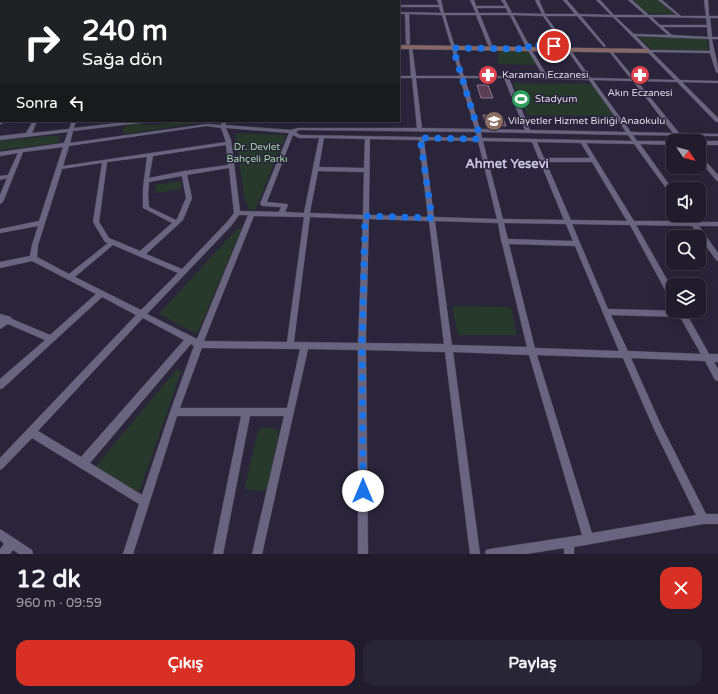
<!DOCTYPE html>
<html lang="tr">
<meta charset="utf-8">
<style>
:root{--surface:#201c2c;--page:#282534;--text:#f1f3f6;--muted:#a2a1a9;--line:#3d3a48;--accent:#d93025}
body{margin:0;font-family:"Varela Round",sans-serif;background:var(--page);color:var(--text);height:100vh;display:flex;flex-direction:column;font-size:15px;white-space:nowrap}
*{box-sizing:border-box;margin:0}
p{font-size:13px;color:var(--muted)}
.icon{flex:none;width:22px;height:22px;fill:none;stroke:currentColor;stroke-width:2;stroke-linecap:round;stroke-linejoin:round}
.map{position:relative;height:554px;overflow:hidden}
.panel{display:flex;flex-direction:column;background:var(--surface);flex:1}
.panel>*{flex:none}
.top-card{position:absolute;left:0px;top:0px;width:400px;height:122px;box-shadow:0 4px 16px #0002,0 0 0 1px var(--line);background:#202124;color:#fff;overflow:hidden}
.needle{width:26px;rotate:125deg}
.buttons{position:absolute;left:666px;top:134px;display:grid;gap:8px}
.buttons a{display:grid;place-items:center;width:40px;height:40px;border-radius:8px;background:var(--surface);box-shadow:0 4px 16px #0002,0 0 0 1px var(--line);font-size:20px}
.pin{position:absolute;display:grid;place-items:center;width:34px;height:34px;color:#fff;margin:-17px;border:2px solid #fff;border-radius:50%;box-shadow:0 1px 4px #0007}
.me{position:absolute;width:44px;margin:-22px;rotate:0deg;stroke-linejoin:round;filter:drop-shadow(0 0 3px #0008)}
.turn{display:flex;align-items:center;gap:14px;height:84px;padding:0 16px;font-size:18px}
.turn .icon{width:52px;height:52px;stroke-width:2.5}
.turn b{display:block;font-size:28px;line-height:34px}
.then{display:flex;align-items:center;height:38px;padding:0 16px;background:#0003;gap:8px;font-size:15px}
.round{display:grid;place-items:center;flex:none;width:42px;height:42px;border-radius:12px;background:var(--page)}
.head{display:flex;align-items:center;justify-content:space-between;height:68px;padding:0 16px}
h1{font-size:24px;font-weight:800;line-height:30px}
.cta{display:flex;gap:8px;margin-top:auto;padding:8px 16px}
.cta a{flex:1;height:46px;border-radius:12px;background:var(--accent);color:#fff;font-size:16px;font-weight:800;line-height:46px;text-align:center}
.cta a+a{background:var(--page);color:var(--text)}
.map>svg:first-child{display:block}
.green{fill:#27392a}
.building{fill:#593f54;stroke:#8c7487}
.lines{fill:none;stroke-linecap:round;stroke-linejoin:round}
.street-casing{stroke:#484356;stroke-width:1}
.secondary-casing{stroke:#484356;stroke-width:1}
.street{fill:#6a657f;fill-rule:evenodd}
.secondary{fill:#876866;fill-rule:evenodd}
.route{stroke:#1a73e8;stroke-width:7;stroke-dasharray:0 12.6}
.labels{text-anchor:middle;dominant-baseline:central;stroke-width:3;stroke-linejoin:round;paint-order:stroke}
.far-poi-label{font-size:10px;fill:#dedbea;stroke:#2a253b;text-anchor:start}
.far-park-label{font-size:10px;fill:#a3d6ad;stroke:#2a253b}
.far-district-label{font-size:13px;font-weight:bold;fill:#cdc8e6;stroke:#2a253b}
</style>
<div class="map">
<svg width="718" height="554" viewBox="0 0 718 554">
<rect width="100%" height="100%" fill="#2a253b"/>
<path class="green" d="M632,0H658L674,14L647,13Z
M638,37L707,38L708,51L653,50Z
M499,51H529L536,65L498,64Z
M513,83L592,84L614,116L527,115Z
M186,121H211L126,134L122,132L123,128C133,120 146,126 157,125C167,124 176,122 186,121Z
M239,133L286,135L255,210L249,209L245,201L235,135Z
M61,135L58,143L0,150V141Z
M181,181V189L155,193L156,185Z
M243,226L197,334L159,314L237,229Z
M454,306L508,307L511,308L517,335H458L452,307Z
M177,369L181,372L140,490L135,492L96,466Z
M262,427L278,429L279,432L268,487L264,491L247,490L245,487L258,431Z"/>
<path class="building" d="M477,85H488L493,98H481Z
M483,115L502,116L506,126L486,125Z"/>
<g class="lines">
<g class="street-casing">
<path id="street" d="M200,0H204L199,1Z
M225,0H229L224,1Z
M250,0H254L249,1Z
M276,0H280L275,1Z
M318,0H322V1H318Z
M342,0H346V1H342Z
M371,0H375L370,1Z
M437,0H441L444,13H476L470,0H474L476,6H505L501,0H505L512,13L542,14L535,0H539L545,14H575L563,0H567L579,14L611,15L596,0H600L614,15H645L628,0H632L649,15H677L658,0H662L681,16H706L704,0H708L709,16H718V18H710L712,37H718V39H712C714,51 718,62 718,73L716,72L710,53L652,52L680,80L718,81V83L682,82L718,118V122H716L677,82L637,81L679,133L718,134V136L633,135L637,141H673V145L640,144L673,190V196L671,195L634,144L586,143L634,221H689L685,215H691L696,222H718V226H699L718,253V261L716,260L692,226L636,225L673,290V300L670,299L630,225L572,224L608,309L685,311L709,354H718V362H714L718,369V381L715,380L705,361L631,358L660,423L706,514H718V524H703L574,547V554H564V548L526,554H485L486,550L490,549L582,535L529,355L453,352L480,554H470L445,352L366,350L368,554H358V350L308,349L262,554H252L284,416H250L223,554H213L241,416H177L133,554H123L139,504L32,438L3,468L0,470V458L136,315L102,297L3,388L0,389V379L45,340L8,324L0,329V314L11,317L12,319L50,335L96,294L32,261L0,268V262L30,256L32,245L38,226L0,233V229L39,221L63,147L23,152L3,202L0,204V195L7,178L0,180V176L8,175L18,153L0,156V152L64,143L68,132L0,140V136L26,133L33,121H37L32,133L69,129L72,121H76L74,128L135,121H150L148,122L73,131L70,143L207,124L221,125L223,121H227L225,125L291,130L298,128H417L412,78H399V76H411L409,46L412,47L416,76H460L442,15L409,14L410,44L408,45L406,44L405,14H399V12L441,13L439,7H399V5H439ZM477,8H506L508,13H479ZM445,15H476L488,45L490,46L492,45L480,15H510L527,49L544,77L464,76ZM513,15L543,16L587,78L548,77L531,49ZM546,16H577L604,47L606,46L605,45L581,16L613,17L675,80L635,79L610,49L608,50L631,79L591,78ZM616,17H648L668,35L634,34ZM652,17L706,18L707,25H660ZM663,27H707L708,37L672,35ZM636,36L709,39L710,51L650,50ZM416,78H460L475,129L422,128ZM465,78H504L525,130L480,129ZM509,78L589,80L626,132L530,130ZM593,80L633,81L673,133L631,132ZM207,126L221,128L226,142L63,166L69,146ZM226,128L289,133L260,204L263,206L281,207L279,212L240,211L231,140ZM299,130L476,132L477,138L300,135L296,132ZM481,132L628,135L632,141L482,138ZM293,135L299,138H319L304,213L285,212L288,205L287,204L267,202ZM324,138L365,139L364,168L319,167ZM370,139L419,140L428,217L369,215ZM424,140L478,141L497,219L434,217ZM483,141L532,142L564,220L503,219ZM537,142L581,143L590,158H544ZM226,145L228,165L184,171L149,178L153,156ZM147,157L143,188V208L172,223L140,251L109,238L99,222L107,162ZM546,162H592L627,221L571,220ZM102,163L93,222L105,242L108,243L69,274L37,257L38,245L62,169ZM229,168L234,213L227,222L182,269L146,254L183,220L192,198L187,175ZM318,171L364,172L363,215L310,213ZM182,176L186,198L177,219L176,220L149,207L148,195L149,182ZM239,215H248L197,339L147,314L231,226ZM254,216L304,217L287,342L204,341ZM310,217L363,219L358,343L294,342ZM369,219L429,221L444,344L366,343ZM435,221L498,223L501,240V241L502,243L527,347L452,345ZM504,223L566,224L573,241L508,239ZM509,244L575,246L619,351L535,348ZM113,245L178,273L141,310L75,277ZM611,315L680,317L701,354L628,351ZM143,318L184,340L81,457L38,431ZM191,344L194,346L170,412L142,495L90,463ZM202,348L300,349L287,408H180ZM537,355L623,358L654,429L696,515L592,533Z
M0,50H1V53H0Z
M0,75H1V78H0Z
M0,81H1V83H0Z
M0,104H1V107H0Z
M0,120L3,121L2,124H0Z
M699,141H718V145H699Z
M699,155L701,156L718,175V181L716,180L699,160Z
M0,529L32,550L33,554H19L13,550L10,554H0V549L4,544L0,540Z"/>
</g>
<g class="secondary-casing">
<path id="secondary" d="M102,0H109L102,1Z
M1,35V39L0,40V36Z
M399,45L648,49L651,51L648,53L399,49Z"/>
</g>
<use href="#street" class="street"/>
<use href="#secondary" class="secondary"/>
</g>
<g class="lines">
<path class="route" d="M363,491L362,348L365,216L432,218L420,138L479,139L478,130L453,48L529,49L528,45L554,46"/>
</g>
<defs>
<g id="pharmacy-disc" transform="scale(1)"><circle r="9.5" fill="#e0444e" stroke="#2a253b"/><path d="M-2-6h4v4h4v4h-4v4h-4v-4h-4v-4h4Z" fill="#fff"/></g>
<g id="stadium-disc" transform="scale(1)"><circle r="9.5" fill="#2e9e5b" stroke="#2a253b"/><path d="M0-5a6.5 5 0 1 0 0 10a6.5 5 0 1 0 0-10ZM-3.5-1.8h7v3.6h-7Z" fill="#fff"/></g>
<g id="school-disc" transform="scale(1)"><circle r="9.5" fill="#8d6e63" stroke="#2a253b"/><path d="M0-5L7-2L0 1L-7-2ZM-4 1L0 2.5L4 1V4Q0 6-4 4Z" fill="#fff"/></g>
</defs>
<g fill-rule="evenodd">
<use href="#pharmacy-disc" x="488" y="75"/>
<use href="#pharmacy-disc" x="640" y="75"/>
<use href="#stadium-disc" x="521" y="99"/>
<use href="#school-disc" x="494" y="121"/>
</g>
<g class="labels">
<g class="far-poi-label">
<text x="502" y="75">Karaman Eczanesi</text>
<text x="640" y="93" text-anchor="middle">Akın Eczanesi</text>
<text x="535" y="99">Stadyum</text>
<text x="508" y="121">Vilayetler Hizmet Birliği Anaokulu</text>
</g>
<g class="far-park-label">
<text x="257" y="147">Dr. Devlet<tspan x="257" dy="12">Bahçeli Parkı</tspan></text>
</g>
<g class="far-district-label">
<text x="507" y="164">Ahmet Yesevi</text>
</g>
</g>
</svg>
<div class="buttons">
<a><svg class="needle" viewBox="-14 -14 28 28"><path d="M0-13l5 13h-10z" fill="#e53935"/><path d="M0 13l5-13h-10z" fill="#a2a1a9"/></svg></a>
<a><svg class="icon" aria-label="sound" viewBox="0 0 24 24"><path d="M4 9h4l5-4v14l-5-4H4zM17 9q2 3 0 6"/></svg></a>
<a><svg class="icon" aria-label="search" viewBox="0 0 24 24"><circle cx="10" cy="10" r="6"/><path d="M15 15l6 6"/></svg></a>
<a><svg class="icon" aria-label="layers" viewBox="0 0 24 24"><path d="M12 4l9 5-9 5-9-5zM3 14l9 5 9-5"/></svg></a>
</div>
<div class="pin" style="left:554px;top:46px;background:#d93025"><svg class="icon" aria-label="arrive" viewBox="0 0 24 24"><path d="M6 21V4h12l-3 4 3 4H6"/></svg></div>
<svg class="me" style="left:363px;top:491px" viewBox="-20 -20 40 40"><circle r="19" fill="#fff"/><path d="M0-13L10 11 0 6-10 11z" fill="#1a73e8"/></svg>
<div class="top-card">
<div class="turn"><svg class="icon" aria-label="right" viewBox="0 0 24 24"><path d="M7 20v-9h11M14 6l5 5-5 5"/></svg><div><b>240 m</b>Sağa dön</div></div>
<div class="then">Sonra<svg class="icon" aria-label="left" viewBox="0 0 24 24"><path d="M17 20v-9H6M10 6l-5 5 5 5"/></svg></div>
</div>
</div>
<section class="panel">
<div class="head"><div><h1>12 dk</h1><p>960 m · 09:59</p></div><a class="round" style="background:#d93025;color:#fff"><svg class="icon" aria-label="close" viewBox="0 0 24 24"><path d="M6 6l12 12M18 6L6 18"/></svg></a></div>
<div class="cta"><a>Çıkış</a><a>Paylaş</a></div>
</section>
